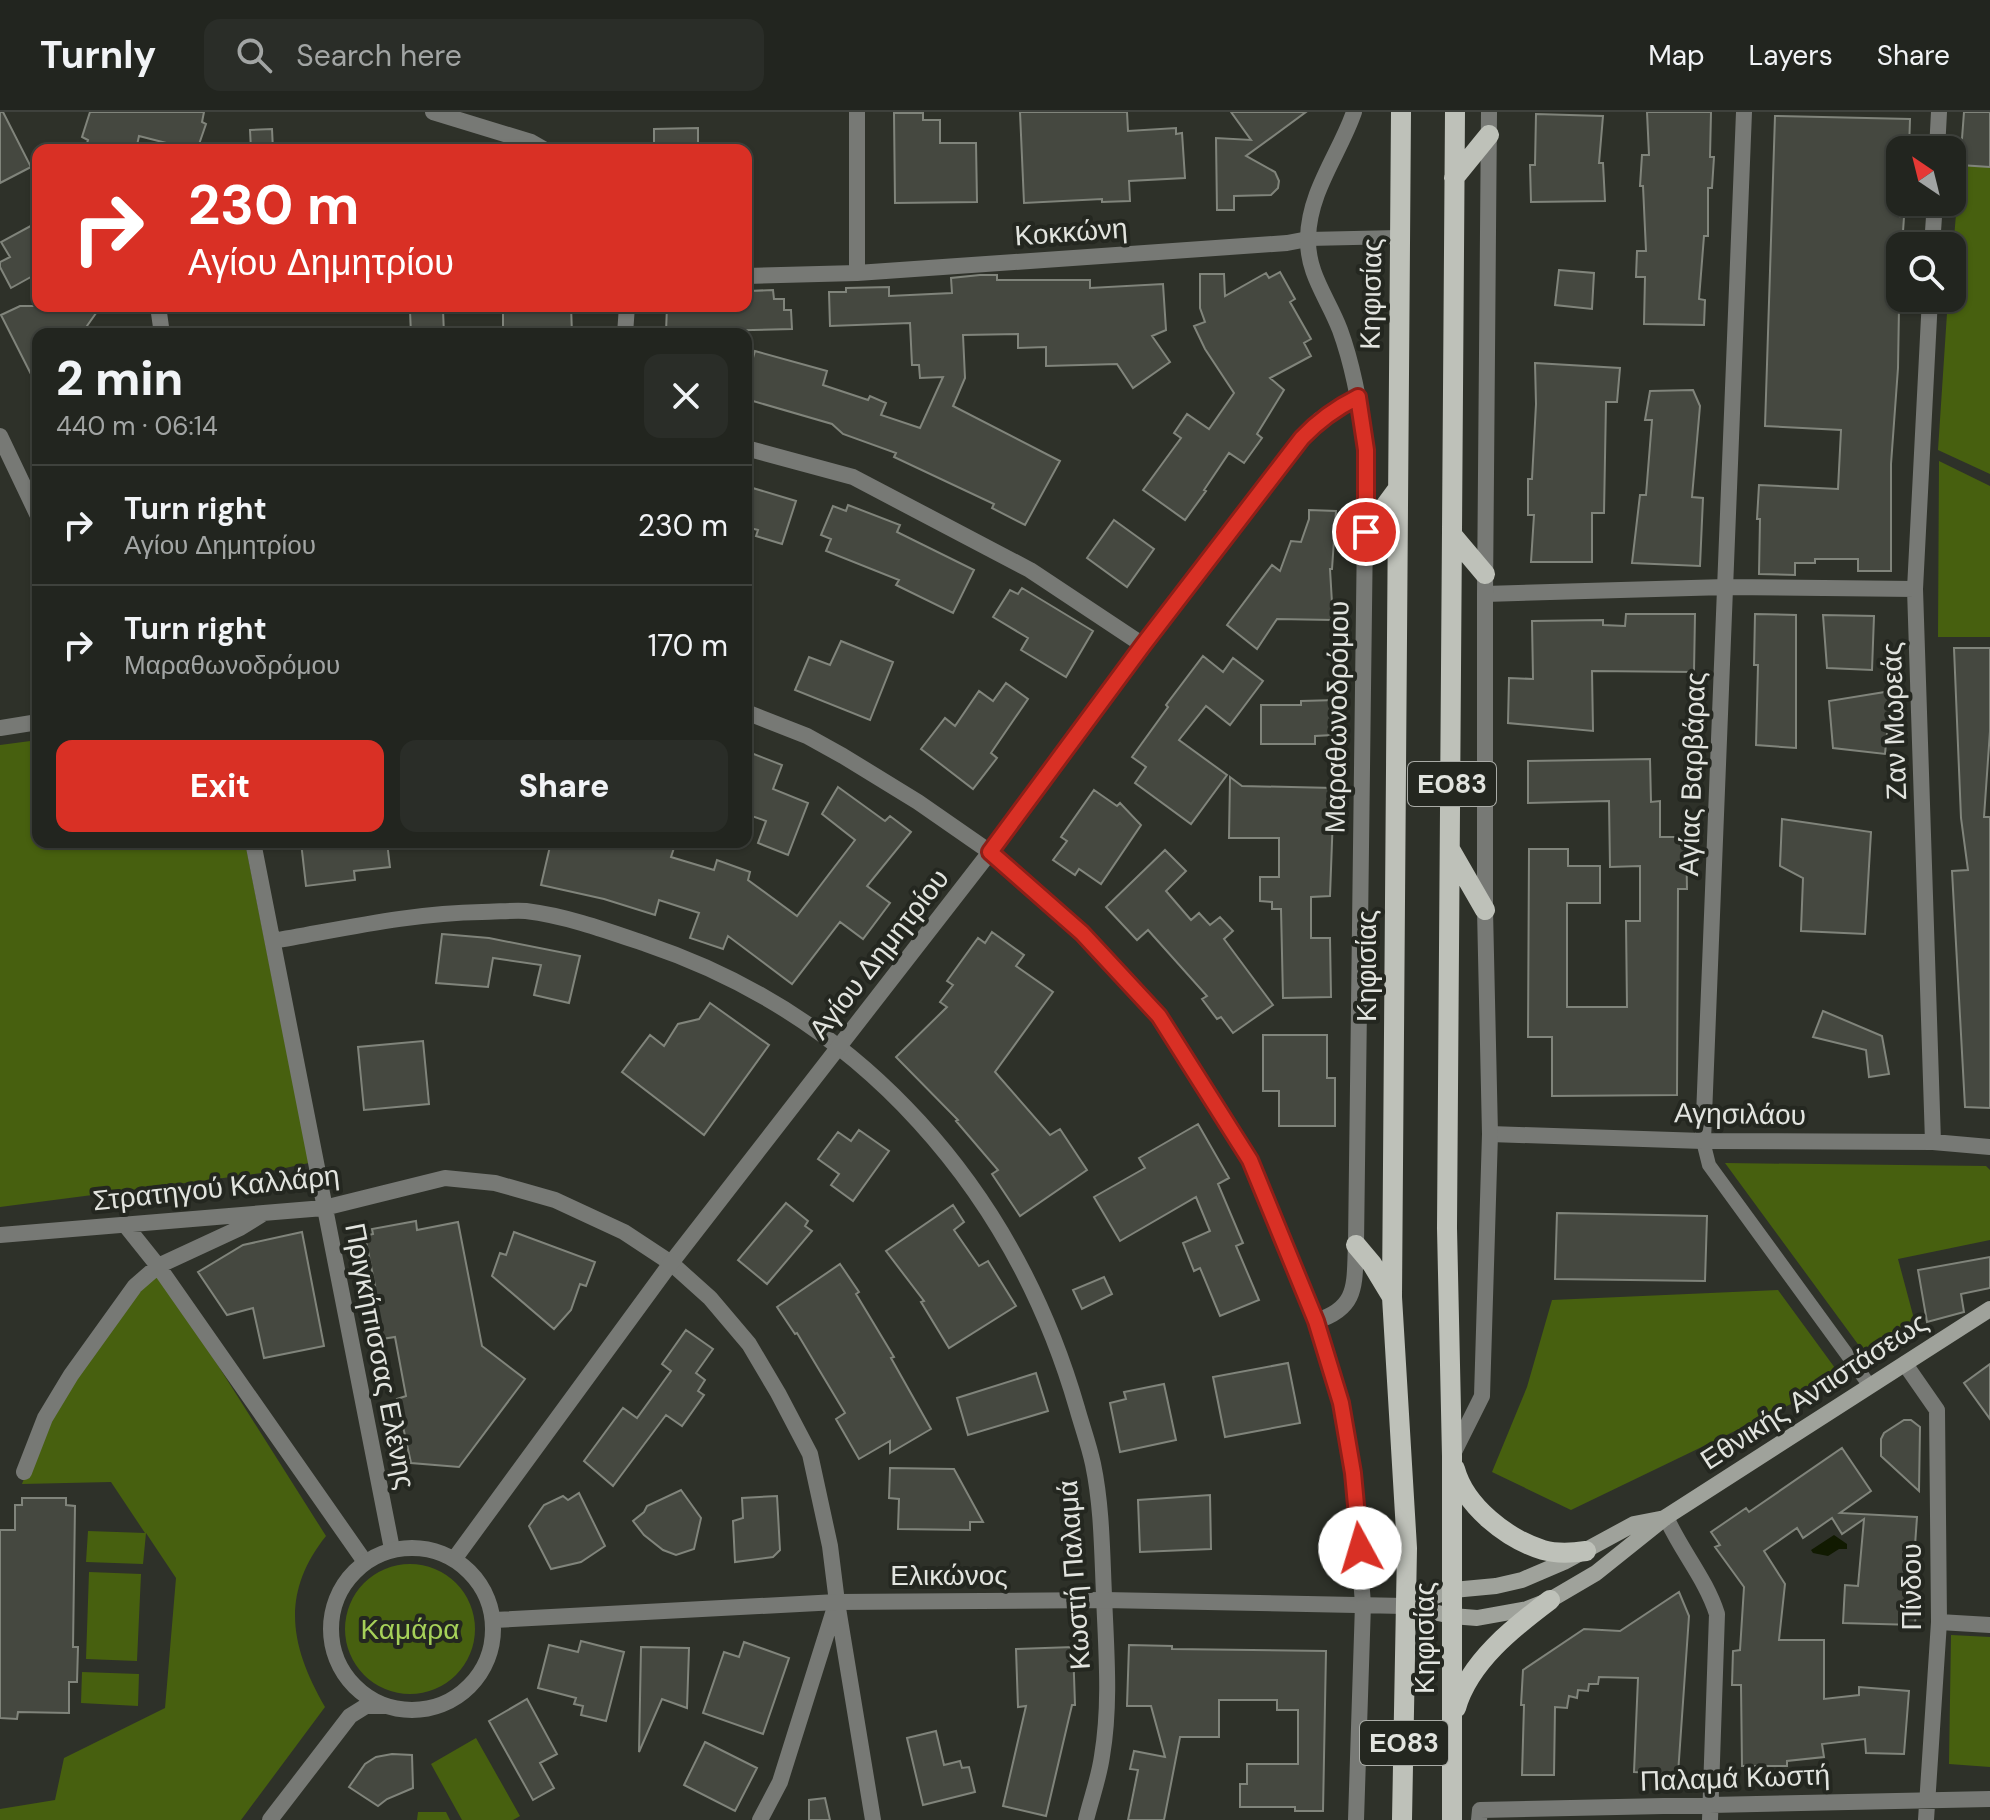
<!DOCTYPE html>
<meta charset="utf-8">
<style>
:root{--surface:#22251f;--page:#2a2d28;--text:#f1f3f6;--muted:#a2a5a4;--line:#3f423d;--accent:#d93025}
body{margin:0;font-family:"DM Sans",sans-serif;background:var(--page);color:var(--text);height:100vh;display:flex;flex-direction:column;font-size:30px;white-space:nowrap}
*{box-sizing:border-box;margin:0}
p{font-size:26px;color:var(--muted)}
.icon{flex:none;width:44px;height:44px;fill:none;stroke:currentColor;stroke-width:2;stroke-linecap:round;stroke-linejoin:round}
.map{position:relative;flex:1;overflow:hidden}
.panel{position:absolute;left:32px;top:216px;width:720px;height:520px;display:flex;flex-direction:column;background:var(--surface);border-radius:16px;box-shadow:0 2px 6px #0004,0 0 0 2px var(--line)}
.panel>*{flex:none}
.hud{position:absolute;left:32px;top:32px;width:720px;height:168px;border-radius:16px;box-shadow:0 2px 6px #0004,0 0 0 2px var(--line);background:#d93025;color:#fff;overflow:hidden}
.needle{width:52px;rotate:325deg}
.fabs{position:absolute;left:1886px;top:24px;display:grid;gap:16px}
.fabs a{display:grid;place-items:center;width:80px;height:80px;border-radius:16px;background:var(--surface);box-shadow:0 2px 6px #0004,0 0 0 2px var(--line);font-size:40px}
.pin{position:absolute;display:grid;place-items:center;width:68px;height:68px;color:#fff;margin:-34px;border:4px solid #fff;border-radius:50%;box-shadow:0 2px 8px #0007}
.me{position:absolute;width:88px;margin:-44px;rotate:354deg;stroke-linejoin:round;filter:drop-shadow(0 0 6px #0008)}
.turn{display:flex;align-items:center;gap:28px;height:168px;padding:0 24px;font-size:36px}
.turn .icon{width:104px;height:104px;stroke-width:2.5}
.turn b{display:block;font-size:56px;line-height:68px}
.round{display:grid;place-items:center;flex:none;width:84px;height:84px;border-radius:16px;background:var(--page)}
.summary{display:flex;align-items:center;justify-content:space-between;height:136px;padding:0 24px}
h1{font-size:48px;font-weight:800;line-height:60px}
.action{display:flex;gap:16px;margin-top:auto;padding:16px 24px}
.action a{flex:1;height:92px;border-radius:16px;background:var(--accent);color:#fff;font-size:32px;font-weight:800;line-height:92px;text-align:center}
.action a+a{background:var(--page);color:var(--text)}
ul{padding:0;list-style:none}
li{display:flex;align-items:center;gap:24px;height:120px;padding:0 24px;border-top:2px solid var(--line)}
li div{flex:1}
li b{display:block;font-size:30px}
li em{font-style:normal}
header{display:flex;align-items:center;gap:48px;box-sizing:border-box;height:112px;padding:0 40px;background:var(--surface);border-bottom:2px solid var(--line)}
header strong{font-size:38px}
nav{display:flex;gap:44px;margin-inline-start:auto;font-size:28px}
.search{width:560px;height:72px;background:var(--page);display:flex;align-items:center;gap:20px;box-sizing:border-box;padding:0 28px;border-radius:16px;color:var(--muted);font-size:30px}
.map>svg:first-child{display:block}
.green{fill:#47600f}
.water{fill:#111a01}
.building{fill:#454840;stroke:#80847b;stroke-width:2}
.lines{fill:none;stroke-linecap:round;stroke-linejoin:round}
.pedestrian{stroke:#777975;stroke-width:14}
.minor{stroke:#777975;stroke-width:16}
.tertiary{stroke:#777975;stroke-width:16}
.secondary{stroke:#9fa29b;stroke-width:16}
.primary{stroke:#bec1b9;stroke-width:20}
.route-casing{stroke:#8d1f18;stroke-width:20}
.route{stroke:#d93025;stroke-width:14}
.labels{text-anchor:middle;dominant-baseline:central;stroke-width:8;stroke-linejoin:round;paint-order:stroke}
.shield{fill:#242720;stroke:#a9aba6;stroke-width:2}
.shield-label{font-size:26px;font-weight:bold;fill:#e2e4df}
.street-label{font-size:28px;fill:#e2e4df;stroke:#242720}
.park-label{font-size:28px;fill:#a6d159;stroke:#242720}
</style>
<header>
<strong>Turnly</strong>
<div class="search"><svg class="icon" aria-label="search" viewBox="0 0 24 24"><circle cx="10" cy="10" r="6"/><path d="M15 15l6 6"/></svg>Search here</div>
<nav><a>Map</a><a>Layers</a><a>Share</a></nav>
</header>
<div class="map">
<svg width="1990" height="1708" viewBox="0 0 1990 1708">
<rect width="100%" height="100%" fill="#2e3129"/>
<path class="green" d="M1960,53L1990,55V362L1938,338L1948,186H1952V151Z
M1939,349L1990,374V525H1938Z
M38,628V730H245L309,1051L261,1061L0,1095V633Z
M1725,1051L1986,1054L1990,1058V1128L1898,1147L1917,1218L1871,1250Z
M157,1157L326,1424C280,1482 290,1534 325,1595L241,1708H0V1697L55,1688L64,1646L165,1596L176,1466L146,1421L143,1452L86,1450L88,1419L145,1421L111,1370L22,1372L46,1308L74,1263Z
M1778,1178L1843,1267L1571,1398L1492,1360L1527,1275L1552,1188Z
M345 1517a65 65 0 1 1 130 0a65 65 0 1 1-130 0Z
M89,1460L141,1462L137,1549L86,1547Z
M1951,1523L1990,1525V1655L1949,1652Z
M82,1560L139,1562L138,1594L81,1591Z
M476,1626L520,1704L513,1708H462L431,1652Z
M418,1700H446L450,1708H417Z"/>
<path class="water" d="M1834,1423L1847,1432V1437H1839L1828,1444L1813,1441L1811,1438Z"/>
<path class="building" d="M0,0H3L31,55L0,71Z
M90,0H204L202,10L206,12L197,38H172L174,33L139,24L136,38H85L88,28L82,25Z
M1020,0H1127L1128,19L1176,16V22L1182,21L1185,66L1129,69L1130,89L1102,90V87L1024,91Z
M1231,0H1306L1246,44L1275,60L1279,69L1278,76L1271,83L1234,84V98H1217L1216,26L1251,28Z
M1647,0H1711L1710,45H1714L1712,76H1708V124H1704L1699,187L1705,188L1704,213L1644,212L1645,165H1636L1637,139H1646L1643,74H1640L1642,43H1649Z
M1964,0H1990V55L1960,53Z
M894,1H923V8H940V31H976L977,90L895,91Z
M1536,2L1603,4L1599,51H1603L1605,89L1531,90L1530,53H1535Z
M1775,4L1910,7L1909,38H1900V105H1904L1902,134H1900L1898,256L1891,352V459H1858V447H1815V451H1795V463L1759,462L1760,407H1757L1759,373L1838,377L1841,318L1765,314Z
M698,16V38H654V17Z
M272,17L273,38H251L250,18Z
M38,110V161L11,176L0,155V150L10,145L1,130Z
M1559,158L1594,161L1592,197L1555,193Z
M1280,160L1295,187L1290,190L1311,227L1304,231L1311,244L1270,266L1284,278L1257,322L1262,326L1244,351L1229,341L1204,378L1206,379L1185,408L1143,378L1181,326L1174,321L1187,302L1209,317L1234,281L1205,237L1194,214L1205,210L1200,196V162H1224L1225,184L1266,161L1269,166Z
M980,163H997V168H1090V176L1163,172L1166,218L1152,224L1170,250L1133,276L1117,252L1046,254V235L1018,236V222L963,223L965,266L953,294L1060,349L1025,413L992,396L994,392L894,345L896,341L843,322L832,312L746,287V270L755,239L827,259L823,273L868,288L870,284L886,291L881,303L920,316L943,265L920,266L919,253H912L910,211L830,214L829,180H846V176L889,175V184L952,181L951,166Z
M773,178L774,187H784V198H791L792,217L666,220L667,194H749V179Z
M20,194H101L82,221L76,218L66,222H38V276L1,203Z
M513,194H571L572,222H503V201H513Z
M443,198L444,222H411L410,199Z
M1535,251L1620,256L1617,290H1606L1604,401H1592V450H1531L1534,403H1528V367H1532L1536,292Z
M1693,278L1700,294L1692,385L1703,386L1700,454L1632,451L1640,383H1646L1652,308H1645L1650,279Z
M746,374L796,389L782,432L756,424L758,418L746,415Z
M848,393L900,413L897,420L974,458L953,501L896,473L899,468L826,439L831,427L821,423L833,394L846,399Z
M1309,398L1336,399L1332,457H1330L1333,508L1277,507L1257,537L1227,513L1272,453L1280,459L1291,429L1301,430L1309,407Z
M1114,408L1154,437L1127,475L1087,446Z
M1022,476L1093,519L1066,565L1021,538L1028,526L993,505L1010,478L1018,482Z
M1626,502H1695L1694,560L1592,559L1593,619L1508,611L1509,566L1533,567L1532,509L1603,508V513L1625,514Z
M1755,502L1796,503V636L1756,633L1758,553H1754Z
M1823,503L1874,504L1872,558L1827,556Z
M841,529L893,550L870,608L795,578L809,545L830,553Z
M1954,536H1990V619L1984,705H1990V996L1965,995L1952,759L1968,758L1961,706Z
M1203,544L1223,560L1233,546L1263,569L1230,613L1206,594L1179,628L1227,663L1191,712L1135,671L1146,655L1132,645L1168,595L1166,593Z
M1006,571L1028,587L991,641L997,646L973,677L921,637L945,606L955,614L979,579L993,589Z
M1891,579L1885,642L1833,636L1829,589Z
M1337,588V610H1333V623L1315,624V632H1261V593H1301V589Z
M746,639L782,653L773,677L808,691L788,743L758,731L766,709L746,702Z
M1650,647L1651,690L1660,689V725H1686L1687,777H1678L1677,983L1552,984V925H1528L1529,737H1568V754H1600V791H1567V895H1627L1626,809H1640V754L1610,755L1609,689L1528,691V649Z
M1230,665L1242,674L1334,676L1330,784L1311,785V826H1330L1331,885L1283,886L1281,797H1272V790L1260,789V765H1279V726H1229Z
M838,675L885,709L890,704L911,720L867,774L890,791L863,827L840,810L792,872L728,824L723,837L690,826L699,801L659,788L655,803L604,787L541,773L551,730H676L671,745L714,758L717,748L750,760L748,768L797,804L855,728L822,702Z
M1094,678L1117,694L1120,691L1141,713L1101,772L1079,757L1075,763L1053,748L1067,729L1061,725Z
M1782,707L1871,720L1865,822L1801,819L1803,766L1780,754Z
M301,730H387L390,755L354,759L355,768L306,774Z
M1165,738L1186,759L1166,779L1191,808L1199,801L1210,813L1220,805L1233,819L1224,827L1273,893L1233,921L1221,905L1217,907L1202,887L1207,884L1148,818L1137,828L1106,795Z
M992,820L1024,843L1016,854L1053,880L995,960L1050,1023L1060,1017L1087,1058L1020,1104L992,1062L998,1058L956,1009L958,1008L896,945L947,895L940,890L953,873L947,869L978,826L985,831Z
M442,822L489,826L580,844L569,891L534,883L541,853L493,846L488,875L436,871Z
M710,891L769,933L704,1023L622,960L650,923L664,934L678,912L699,907Z
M1823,899L1882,924L1889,962L1869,965L1866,938L1813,925Z
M1263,923H1327V966H1335V1014H1279V979H1263Z
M423,929L429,992L364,998L358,935Z
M1198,1012L1229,1066L1218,1072L1243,1131L1236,1134L1259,1188L1220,1204L1200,1156L1194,1159L1183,1131L1210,1119L1196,1085L1120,1129L1094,1085L1145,1056L1139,1046Z
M859,1018L889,1039L853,1089L831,1073L839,1062L818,1047L838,1020L851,1029Z
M786,1091L808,1109L805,1114L812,1119L767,1172L738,1148Z
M953,1093L964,1110L954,1118L979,1154L988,1149L1016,1194L949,1236L921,1190L924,1189L886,1139Z
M1557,1101L1707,1104L1705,1169L1555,1167Z
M416,1109L417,1118L458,1110L482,1234L525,1267L459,1355L411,1351L397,1287L406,1284L395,1225L382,1227L372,1174H375L365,1124L373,1122L372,1117Z
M302,1120L324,1234L264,1246L253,1196L227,1203L198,1160L243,1133Z
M514,1120L595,1150L586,1174L580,1172L571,1198L554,1217L492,1164L500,1141L506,1143Z
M1990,1145V1176L1961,1182L1964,1200L1927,1210L1918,1158Z
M840,1152L859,1180L856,1182L894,1245L891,1246L931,1317L890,1341V1329L859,1347L836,1307L845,1301L797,1221L795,1222L777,1195Z
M1104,1165L1112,1182L1082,1197L1073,1178Z
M686,1218L713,1237L696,1261L705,1268L698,1279L704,1283L682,1314L666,1303L613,1374L584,1349L623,1296L637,1306L671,1259L662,1252Z
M1288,1251L1300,1311L1225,1325L1213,1265Z
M1990,1252V1307L1964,1271Z
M1036,1261L1048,1299L968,1323L957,1286Z
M1164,1272L1176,1328L1120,1340L1110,1291L1126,1287L1124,1280Z
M1904,1308H1911L1920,1315L1919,1379L1881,1344V1327L1884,1321Z
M1842,1336L1871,1379L1840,1401L1917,1405L1912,1476H1917L1915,1513L1843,1511L1845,1473L1858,1474L1864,1407L1842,1422L1832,1406L1803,1426L1797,1416L1764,1439L1785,1472L1779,1528H1824V1587L1859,1583V1575L1909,1579L1904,1642L1866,1641L1865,1627L1822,1632L1824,1645L1787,1649V1654H1742L1741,1573H1732L1733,1539L1740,1538L1744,1475L1715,1435L1720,1433L1711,1420L1746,1396L1749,1400Z
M890,1356L954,1357L983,1410H970V1418L898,1417L899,1387L889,1386Z
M681,1378L701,1406L694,1437L676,1443L663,1438L644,1423L633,1409L644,1400L647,1394Z
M579,1381L605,1434L581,1450L551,1457L529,1414L544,1393L563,1384L568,1388Z
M1210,1383L1211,1437L1140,1440L1138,1388Z
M777,1384L780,1438L773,1445L735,1450L733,1409L743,1406L742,1386Z
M22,1386H66V1393L75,1394L73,1535H78L77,1570H69V1601L18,1600L17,1607L0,1606V1418H15V1393H22Z
M1679,1480L1689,1504L1678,1662L1634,1660L1638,1566L1599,1565L1598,1572H1589L1588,1579L1578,1578L1577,1586L1569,1584L1567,1596L1555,1595L1554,1663H1522L1524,1593H1521L1523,1558L1584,1517L1620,1519Z
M581,1529L624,1540L606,1609L581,1603L583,1594L574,1592L576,1586L538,1576L549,1533L578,1540Z
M744,1530L789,1546L763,1622L703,1601L724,1540L739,1545Z
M1129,1533L1172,1534V1537L1326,1539L1323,1699H1295V1695H1240V1672H1247V1652H1298V1598H1277V1588H1219V1625H1180L1164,1708H1128L1138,1658L1130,1657L1134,1639L1165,1645L1151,1594H1127Z
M641,1535L689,1536L687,1596L662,1587L639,1640Z
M1073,1535L1075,1593H1072L1046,1704L1003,1694L1026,1594L1018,1595L1016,1537Z
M527,1587L557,1642L540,1651L554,1676L533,1688L489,1609Z
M936,1619L944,1653L960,1649L962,1656L969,1655L975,1680L923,1693L907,1626Z
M705,1630L757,1656L735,1699L684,1673Z
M392,1642L412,1643L413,1676L387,1687L378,1694L349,1675L365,1652L376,1645Z
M825,1686L830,1708H809V1688Z"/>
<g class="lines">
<path class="pedestrian" d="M1308,127L1399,125
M1703,1029L1709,1053L1870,1274"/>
<path class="minor" d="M433,0L531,30L545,38
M1937,38L1939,0
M1932,134L1935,90
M857,161V0
M746,164L857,161L1287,131L1308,127
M1930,186L1915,477L1933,1030
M158,194L162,222
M625,222L627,194
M0,324L38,404
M746,336L853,365L1030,458L1143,533
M1485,482L1726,475L1915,477
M746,600L807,624L843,644L918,690L990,740L1082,821L1159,904L1250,1048L1316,1209L1341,1291L1353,1361L1363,1492
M0,616L38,610
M253,730L392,1437
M273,829C343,817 411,801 482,800C497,800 512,798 526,799C567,804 608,819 646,832C863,905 1014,1079 1077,1296C1082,1314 1089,1333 1093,1352C1102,1395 1102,1440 1104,1483C1106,1537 1111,1591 1102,1644C1099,1666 1091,1687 1086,1708
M1490,1022L1703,1029L1933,1030L1990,1035
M1703,1029L1744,0
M126,1114L158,1154L365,1450
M0,1123L324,1096L445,1066L495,1071L555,1088L624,1120L671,1151L710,1186L749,1232L778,1281L810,1342L830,1434L837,1490L873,1708
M1316,1209C1359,1196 1354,1171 1356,1133
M1905,1252L1937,1298L1939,1510L1926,1708
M24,1360L45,1306L71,1263L135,1174L158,1154L240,1116L261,1103
M1666,1405C1681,1439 1706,1467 1717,1502L1710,1708
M1939,1510L1990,1513
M760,1708L780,1670L835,1495
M1479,1708L1480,1698L1990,1687"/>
<path class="tertiary" d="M1354,0C1340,41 1309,79 1308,126C1307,162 1328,186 1340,218C1354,256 1361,298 1366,338L1356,1133
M1452,1344L1482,1284L1490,1022L1485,798V482L1489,0
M331 1517a81 81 0 1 1 162 0a81 81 0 1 1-162 0Z
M455,1446L671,1151L990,740L1143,533L1302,326L1319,308L1358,285
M494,1508L837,1490L1104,1488L1405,1494
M270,1708L350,1604L366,1594H384
M1356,1708L1363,1492"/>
<path class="secondary" d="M1405,1494L1452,1504L1477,1506L1527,1497L1550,1488L1596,1461L1666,1405L1990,1197
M1406,1494L1453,1478L1496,1474L1522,1468L1564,1450L1634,1412L1665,1406"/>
<path class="primary" d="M1401,0L1392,1185L1407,1436L1402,1708
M1454,66L1489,23
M1366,420L1397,378
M1453,424L1485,462
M1451,739L1485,798
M1356,1133L1372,1152L1392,1185
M1455,1357C1465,1394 1507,1427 1543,1438C1557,1442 1572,1441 1586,1439
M1456,1596C1469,1550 1514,1515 1550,1488
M1452,1708V1344L1447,1116L1455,0"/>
</g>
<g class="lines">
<g class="route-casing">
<path id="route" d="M1360,1436L1353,1361L1341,1291L1316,1209L1250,1048L1159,904L1082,821L990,740L1143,533L1302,326C1319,308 1336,296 1358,285L1366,338V420"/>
</g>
<use href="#route" class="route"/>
</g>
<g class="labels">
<g class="shield">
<rect x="1408" y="650" width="88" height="44" rx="6"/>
<rect x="1360" y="1609" width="88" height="44" rx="6"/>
</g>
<g class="shield-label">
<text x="1452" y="672">ΕΟ83</text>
<text x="1404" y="1631">ΕΟ83</text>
</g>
<g class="street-label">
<text transform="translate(1071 120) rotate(-4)">Κοκκώνη</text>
<text transform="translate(1371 182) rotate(-89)">Κηφισίας</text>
<text transform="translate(1337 605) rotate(-89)">Μαραθωνοδρόμου</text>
<text transform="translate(1894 609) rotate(-92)">Ζαν Μωρεάς</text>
<text transform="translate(1692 662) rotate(-88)">Αγίας Βαρβάρας</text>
<text transform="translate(879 842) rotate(-52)">Αγίου Δημητρίου</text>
<text transform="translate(1366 854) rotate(-90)">Κηφισίας</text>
<text transform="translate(1740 1002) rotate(1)">Αγησιλάου</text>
<text transform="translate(216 1076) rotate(-6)">Στρατηγού Καλλάρη</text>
<text transform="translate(380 1244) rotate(79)">Πριγκήπισσας Ελένης</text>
<text transform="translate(1814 1279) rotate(-33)">Εθνικής Αντιστάσεως</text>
<text x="949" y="1463">Ελικώνος</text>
<text transform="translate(1074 1463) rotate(-94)">Κωστή Παλαμά</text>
<text transform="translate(1911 1475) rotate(-90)">Πίνδου</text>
<text transform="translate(1424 1526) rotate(-90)">Κηφισίας</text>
<text transform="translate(1735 1666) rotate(-2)">Παλαμά Κωστή</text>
</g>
<g class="park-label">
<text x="410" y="1517">Καμάρα</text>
</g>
</g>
</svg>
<div class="fabs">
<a><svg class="needle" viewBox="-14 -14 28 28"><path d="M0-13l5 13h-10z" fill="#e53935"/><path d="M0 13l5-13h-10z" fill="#a2a5a4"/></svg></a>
<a><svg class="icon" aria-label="search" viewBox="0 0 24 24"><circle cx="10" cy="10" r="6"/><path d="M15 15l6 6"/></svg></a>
</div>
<div class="pin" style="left:1366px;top:420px;background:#d93025"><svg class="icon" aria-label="arrive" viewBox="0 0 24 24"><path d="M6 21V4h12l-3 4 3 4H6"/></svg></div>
<svg class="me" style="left:1360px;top:1436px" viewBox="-20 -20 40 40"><circle r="19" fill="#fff"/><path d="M0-13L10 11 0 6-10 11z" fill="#d93025"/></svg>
<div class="hud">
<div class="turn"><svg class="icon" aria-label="right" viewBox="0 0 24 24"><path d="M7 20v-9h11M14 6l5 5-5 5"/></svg><div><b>230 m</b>Αγίου Δημητρίου</div></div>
</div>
<section class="panel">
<div class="summary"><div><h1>2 min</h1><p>440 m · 06:14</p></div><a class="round"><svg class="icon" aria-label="close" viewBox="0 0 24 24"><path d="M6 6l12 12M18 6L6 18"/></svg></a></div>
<ul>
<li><svg class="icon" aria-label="right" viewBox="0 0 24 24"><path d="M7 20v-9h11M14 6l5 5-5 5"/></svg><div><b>Turn right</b><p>Αγίου Δημητρίου</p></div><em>230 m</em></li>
<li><svg class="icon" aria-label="right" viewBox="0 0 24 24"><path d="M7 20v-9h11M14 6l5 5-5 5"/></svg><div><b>Turn right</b><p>Μαραθωνοδρόμου</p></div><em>170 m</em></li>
</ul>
<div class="action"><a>Exit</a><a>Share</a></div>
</section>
</div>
